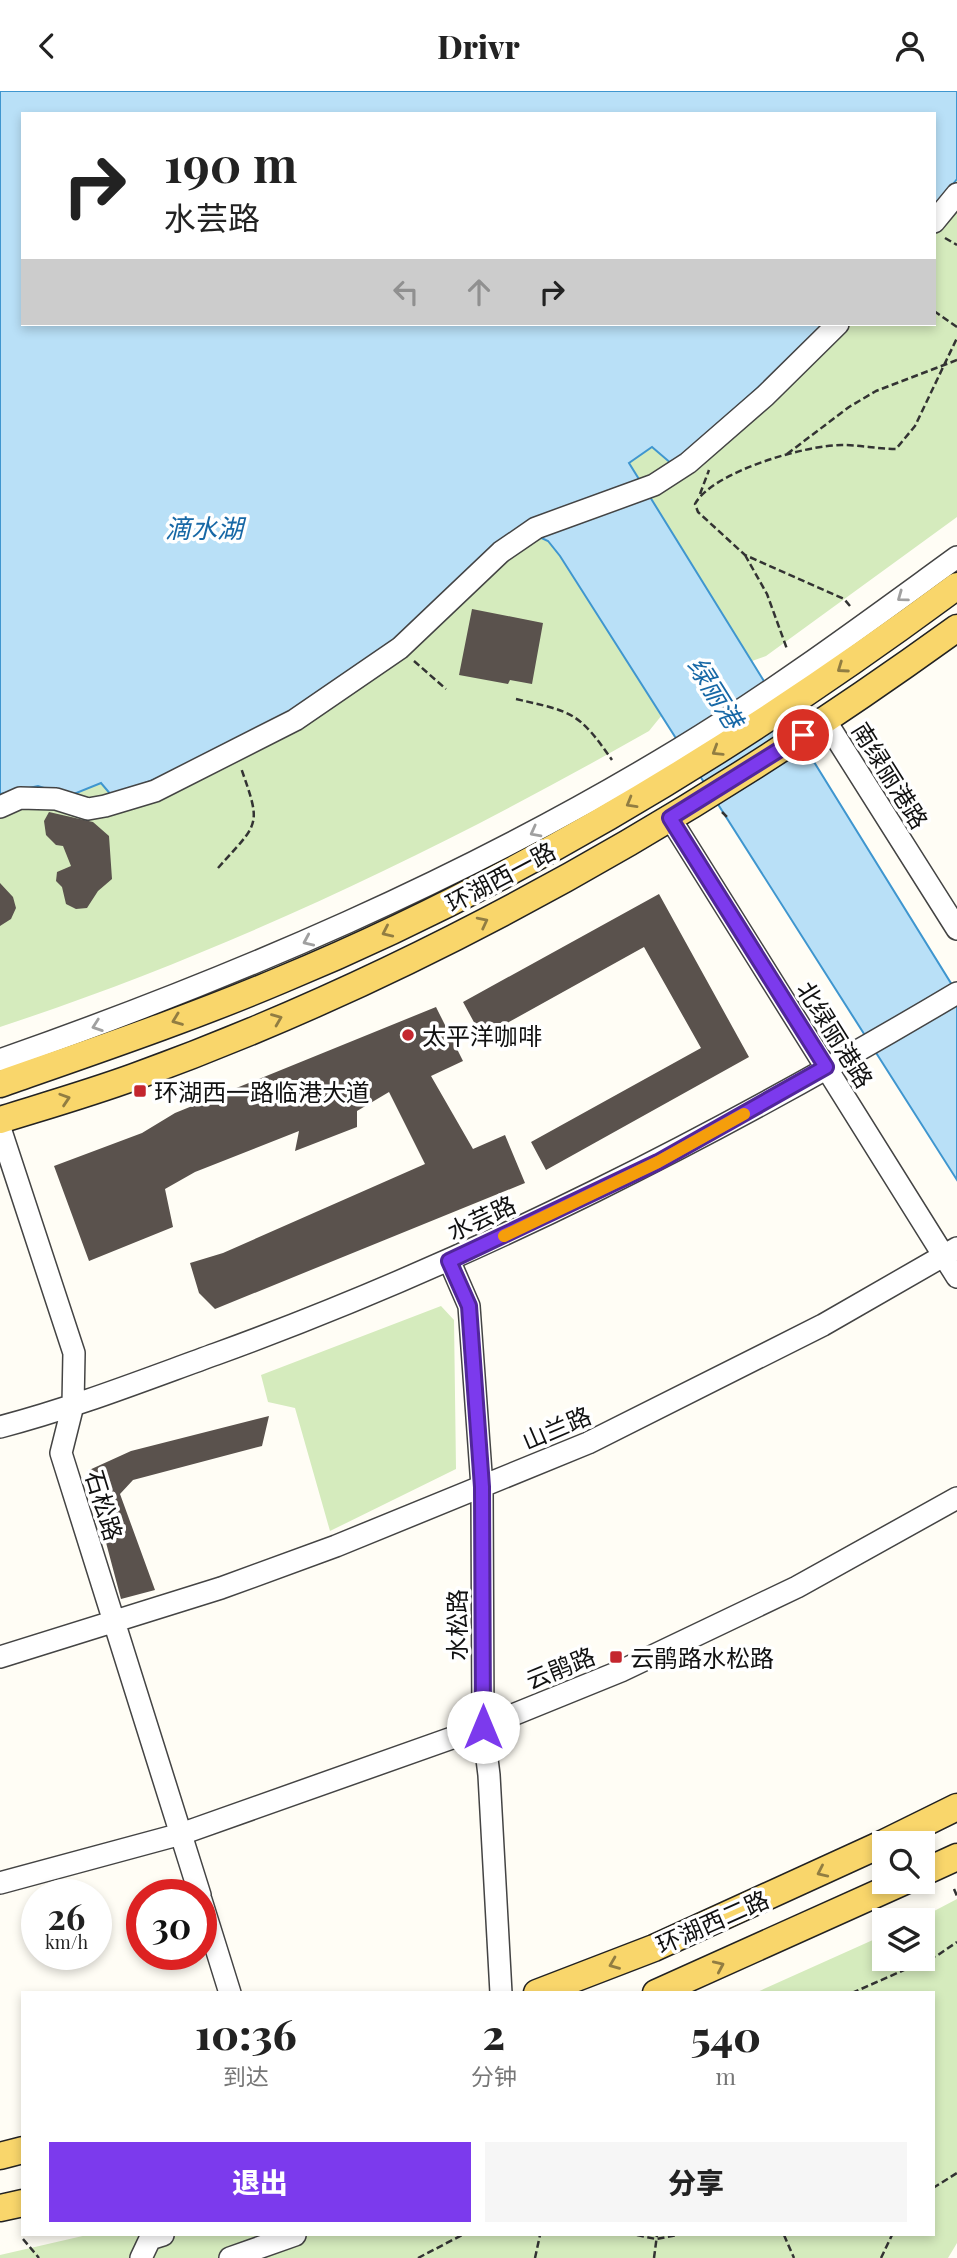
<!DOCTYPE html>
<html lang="zh">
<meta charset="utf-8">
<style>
:root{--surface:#fff;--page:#f6f6f6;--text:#222;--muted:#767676;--accent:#7c3aed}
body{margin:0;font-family:"Playfair Display","Noto Sans SC",serif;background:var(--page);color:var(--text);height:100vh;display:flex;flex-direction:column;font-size:26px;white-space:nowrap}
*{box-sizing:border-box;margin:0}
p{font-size:23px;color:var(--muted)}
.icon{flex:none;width:38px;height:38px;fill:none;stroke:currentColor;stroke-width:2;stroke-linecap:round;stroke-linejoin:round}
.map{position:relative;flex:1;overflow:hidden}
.drawer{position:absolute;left:21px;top:1900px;width:914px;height:245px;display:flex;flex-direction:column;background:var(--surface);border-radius:0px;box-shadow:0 4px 10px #0003}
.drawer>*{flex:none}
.banner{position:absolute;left:21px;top:21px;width:915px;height:214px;border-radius:0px;box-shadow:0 4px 10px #0003;background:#fff;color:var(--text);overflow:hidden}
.tools{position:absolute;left:872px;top:1740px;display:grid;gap:14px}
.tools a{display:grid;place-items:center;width:63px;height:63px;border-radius:0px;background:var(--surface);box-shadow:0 4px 10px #0003;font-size:35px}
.speed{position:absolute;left:21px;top:1788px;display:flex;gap:14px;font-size:35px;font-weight:700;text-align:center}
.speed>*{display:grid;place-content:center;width:91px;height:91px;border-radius:50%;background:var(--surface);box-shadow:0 4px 10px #0003;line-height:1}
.speed small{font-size:18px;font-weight:400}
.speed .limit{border:10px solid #d22;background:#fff;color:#111}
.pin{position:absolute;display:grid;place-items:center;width:60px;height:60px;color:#fff;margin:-30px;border:4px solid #fff;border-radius:50%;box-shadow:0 2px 7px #0007}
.me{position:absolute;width:77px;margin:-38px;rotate:0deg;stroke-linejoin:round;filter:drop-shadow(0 0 5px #0008)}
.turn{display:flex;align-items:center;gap:24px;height:147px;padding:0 28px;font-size:32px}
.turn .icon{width:91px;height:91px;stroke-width:2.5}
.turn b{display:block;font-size:49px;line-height:60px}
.lanes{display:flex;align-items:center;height:66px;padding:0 28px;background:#0003;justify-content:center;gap:35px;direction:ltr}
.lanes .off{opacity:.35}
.eta{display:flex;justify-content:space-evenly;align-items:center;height:119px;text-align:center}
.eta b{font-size:42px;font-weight:800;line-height:49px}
.cta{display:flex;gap:14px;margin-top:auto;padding:14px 28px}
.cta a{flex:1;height:80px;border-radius:0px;background:var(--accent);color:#fff;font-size:28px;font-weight:800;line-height:80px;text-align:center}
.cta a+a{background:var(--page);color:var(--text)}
header{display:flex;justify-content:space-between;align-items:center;height:91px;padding:0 28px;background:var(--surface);font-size:32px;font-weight:800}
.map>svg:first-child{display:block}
.green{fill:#d5ebbd}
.water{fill:#b9e0f7;stroke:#3f96cf;stroke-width:2}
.building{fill:#5a524d}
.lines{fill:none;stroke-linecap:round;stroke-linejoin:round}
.minor-casing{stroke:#444;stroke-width:24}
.major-casing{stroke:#222;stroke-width:29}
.path{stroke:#333;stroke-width:2.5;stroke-dasharray:7 3.5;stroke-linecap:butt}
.minor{stroke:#fff;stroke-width:21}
.major{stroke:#f9d66b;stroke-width:26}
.oneway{stroke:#a0a0a0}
.oneway2{stroke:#917d42}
.route-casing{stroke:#51269a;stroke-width:18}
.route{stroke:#7c3aed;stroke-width:12}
.slow{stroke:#f59e0b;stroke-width:12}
.poi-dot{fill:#c4262e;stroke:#fff;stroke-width:2.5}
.labels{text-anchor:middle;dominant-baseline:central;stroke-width:7;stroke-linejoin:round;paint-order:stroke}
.street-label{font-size:24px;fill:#111;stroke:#fff}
.poi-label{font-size:24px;fill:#111;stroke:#fff;text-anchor:start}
.water-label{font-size:26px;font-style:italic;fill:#1768a6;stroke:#fff}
</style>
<header><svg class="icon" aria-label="back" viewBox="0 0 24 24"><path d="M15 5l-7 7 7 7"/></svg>Drivr<svg class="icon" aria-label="person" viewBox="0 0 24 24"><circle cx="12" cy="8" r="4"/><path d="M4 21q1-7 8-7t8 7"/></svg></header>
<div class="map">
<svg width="957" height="2167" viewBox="0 0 957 2167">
<rect width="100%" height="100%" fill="#fffdf5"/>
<path class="green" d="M957,88V426L766,565L752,570L629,372L652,356L673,374L828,233H934L935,116Z
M533,443L548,450L560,465L662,624L649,640C442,758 227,861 0,936V703L22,696L53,698Z
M441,1215L454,1229L456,1378L330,1440L295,1317L268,1311L261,1284Z
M957,1808V2152L948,2167H0V2164L87,2144H933V1902H755L884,1844V1867H922V1829H917Z"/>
<path class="water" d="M0,0H957V88L935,116L934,23H23V233H828L673,374L652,356L629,372L957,902V1089L560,465L548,450L533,443L395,550L288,624L189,675L112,705L101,692L69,705L38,695L0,703Z"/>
<path class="building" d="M472,518L543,532L532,593L510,589L508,593L459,584Z
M49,721L93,731L109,745L112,788L98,800L87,817L76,818L66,813L62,796L56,790L57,781L71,775L63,755L56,754L46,744L44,730Z
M0,792L13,806L16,817L11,828L0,835Z
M659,803L749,966L546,1079L531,1051L701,957L644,856L482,946L463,911Z
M436,916L463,970L431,985L473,1058L505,1044L525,1092L215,1218L199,1202L190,1172L223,1162L425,1073L389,1001L357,1020V1036L295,1060L299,1040L195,1081L165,1098L173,1136L89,1170L54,1075L142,1042L175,1022Z
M269,1325L262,1355L133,1389L120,1403L155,1499L121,1508L87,1380L131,1360Z"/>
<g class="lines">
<g class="minor-casing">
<path id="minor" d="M934,131L957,103
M825,629L957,838
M0,716L20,707L56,708L88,718L105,715L155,700L295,629L400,557L501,461L536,437L654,394L688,372L765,305L838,233
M670,727L957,1186
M0,969C236,886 465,788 679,658C775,600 866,532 957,466
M0,1037L74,1262L73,1314L61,1362L200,1804
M449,1169L469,1215L482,1396L483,1636L489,1684L501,1902
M0,1336C73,1317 144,1289 216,1263C475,1169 720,1043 957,902
M0,1566L221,1497L336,1455L588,1352L823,1234L957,1157
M0,1792L181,1743L483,1636L621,1580L797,1496L957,1407
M201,1809L230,1902
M141,2167L150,2148L163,2144
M230,2167L295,2144"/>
</g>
<g class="major-casing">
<path id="major" d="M0,993C94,960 189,928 281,889C522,789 748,650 957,495
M0,1029C45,1015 90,1002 134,986C429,879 704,720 957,537
M884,1752L957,1716
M922,1782L957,1766
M537,1902L654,1857L884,1752
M656,1902L905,1790
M0,2065L23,2059
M0,2117L23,2112"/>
</g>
<path class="path" d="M945,147L957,154
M934,220L957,236
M787,363L849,316L876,300L957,269
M700,403L709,379
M745,464L767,503L787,558
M850,515L844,508L745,464L698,421L695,413C712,381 805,354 842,354C860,354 878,358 896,358L915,335L957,247
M414,570L446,598
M516,608C572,621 578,620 612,669
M722,721L729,728
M218,777C259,731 262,736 241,677
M954,1798L957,1805
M852,1902L938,1864L957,1851
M933,2097L957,2082
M637,2144L656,2148L678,2144
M784,2144L794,2167
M23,2148L39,2167
M418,2167L462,2144
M535,2167L540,2144
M654,2167L657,2144
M881,2167L892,2144"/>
<use href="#minor" class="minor"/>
<use href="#major" class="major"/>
</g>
<defs><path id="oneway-chevron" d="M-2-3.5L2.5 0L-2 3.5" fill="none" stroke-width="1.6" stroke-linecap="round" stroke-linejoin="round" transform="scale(1.75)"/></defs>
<g class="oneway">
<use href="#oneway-chevron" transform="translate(902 506) rotate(144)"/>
<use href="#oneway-chevron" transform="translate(535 741) rotate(152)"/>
<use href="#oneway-chevron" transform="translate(308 850) rotate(156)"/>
<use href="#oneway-chevron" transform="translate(97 935) rotate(161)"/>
</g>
<g class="oneway2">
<use href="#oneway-chevron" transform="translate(842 577) rotate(145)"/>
<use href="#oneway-chevron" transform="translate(717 660) rotate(148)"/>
<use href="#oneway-chevron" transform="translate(631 712) rotate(150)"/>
<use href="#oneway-chevron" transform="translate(483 831) rotate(-27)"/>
<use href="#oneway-chevron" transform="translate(387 841) rotate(155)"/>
<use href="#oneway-chevron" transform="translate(277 928) rotate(-22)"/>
<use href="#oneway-chevron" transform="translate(177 929) rotate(159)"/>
<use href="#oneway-chevron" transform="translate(65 1008) rotate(-18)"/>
<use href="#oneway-chevron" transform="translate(822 1781) rotate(155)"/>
<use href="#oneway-chevron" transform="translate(614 1873) rotate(158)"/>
<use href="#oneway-chevron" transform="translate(719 1875) rotate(-24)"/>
</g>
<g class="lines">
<g class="route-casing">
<path id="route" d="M483,1636L482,1396L469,1215L449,1170L658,1071L826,976L670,727L803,644"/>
</g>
<use href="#route" class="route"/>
<path class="slow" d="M504,1145L658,1071L744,1023"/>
</g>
<g class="poi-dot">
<circle cx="408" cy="944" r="7"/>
<rect x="133" y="993" width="14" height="14" rx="3.5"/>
<rect x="609" y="1559" width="14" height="14" rx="3.5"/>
</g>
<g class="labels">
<g class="street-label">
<text transform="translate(891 684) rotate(58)">南绿丽港路</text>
<text transform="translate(500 785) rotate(-28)">环湖西一路</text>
<text transform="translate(836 943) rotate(58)">北绿丽港路</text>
<text transform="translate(481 1126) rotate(-25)">水芸路</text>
<text transform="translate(556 1336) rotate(-23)">山兰路</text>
<text transform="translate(105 1414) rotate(73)">石松路</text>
<text transform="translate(456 1534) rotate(-90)">水松路</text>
<text transform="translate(560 1576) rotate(-22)">云鹃路</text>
<text transform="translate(712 1830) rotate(-24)">环湖西二路</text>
</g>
<g class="poi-label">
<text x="422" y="944">太平洋咖啡</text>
<text x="154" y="1000">环湖西一路临港大道</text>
<text x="630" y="1566">云鹃路水松路</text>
</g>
<g class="water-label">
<text x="204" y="436">滴水湖</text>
<text transform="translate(716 601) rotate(58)">绿丽港</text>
</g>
</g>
</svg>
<div class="tools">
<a><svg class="icon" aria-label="search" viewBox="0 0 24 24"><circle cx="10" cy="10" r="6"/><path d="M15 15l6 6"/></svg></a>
<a><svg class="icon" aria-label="layers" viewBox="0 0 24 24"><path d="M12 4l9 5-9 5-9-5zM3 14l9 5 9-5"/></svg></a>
</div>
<div class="speed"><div>26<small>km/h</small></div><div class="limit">30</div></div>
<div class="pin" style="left:803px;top:644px;background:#d93025"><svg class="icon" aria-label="arrive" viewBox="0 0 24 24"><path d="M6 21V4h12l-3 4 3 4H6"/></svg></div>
<svg class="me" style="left:483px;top:1636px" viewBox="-20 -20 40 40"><circle r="19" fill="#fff"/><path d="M0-13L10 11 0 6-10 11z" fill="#7c3aed"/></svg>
<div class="banner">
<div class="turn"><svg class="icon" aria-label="right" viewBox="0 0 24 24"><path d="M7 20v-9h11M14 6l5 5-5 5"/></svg><div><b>190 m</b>水芸路</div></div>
<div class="lanes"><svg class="icon off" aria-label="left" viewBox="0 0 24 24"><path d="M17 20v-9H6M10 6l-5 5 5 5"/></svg><svg class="icon off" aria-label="ahead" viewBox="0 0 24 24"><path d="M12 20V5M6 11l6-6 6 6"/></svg><svg class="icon" aria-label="right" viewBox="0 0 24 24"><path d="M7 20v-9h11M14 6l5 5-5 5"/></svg></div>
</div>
<section class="drawer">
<div class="eta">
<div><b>10:36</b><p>到达</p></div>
<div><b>2</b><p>分钟</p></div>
<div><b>540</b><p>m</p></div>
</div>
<div class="cta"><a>退出</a><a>分享</a></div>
</section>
</div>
